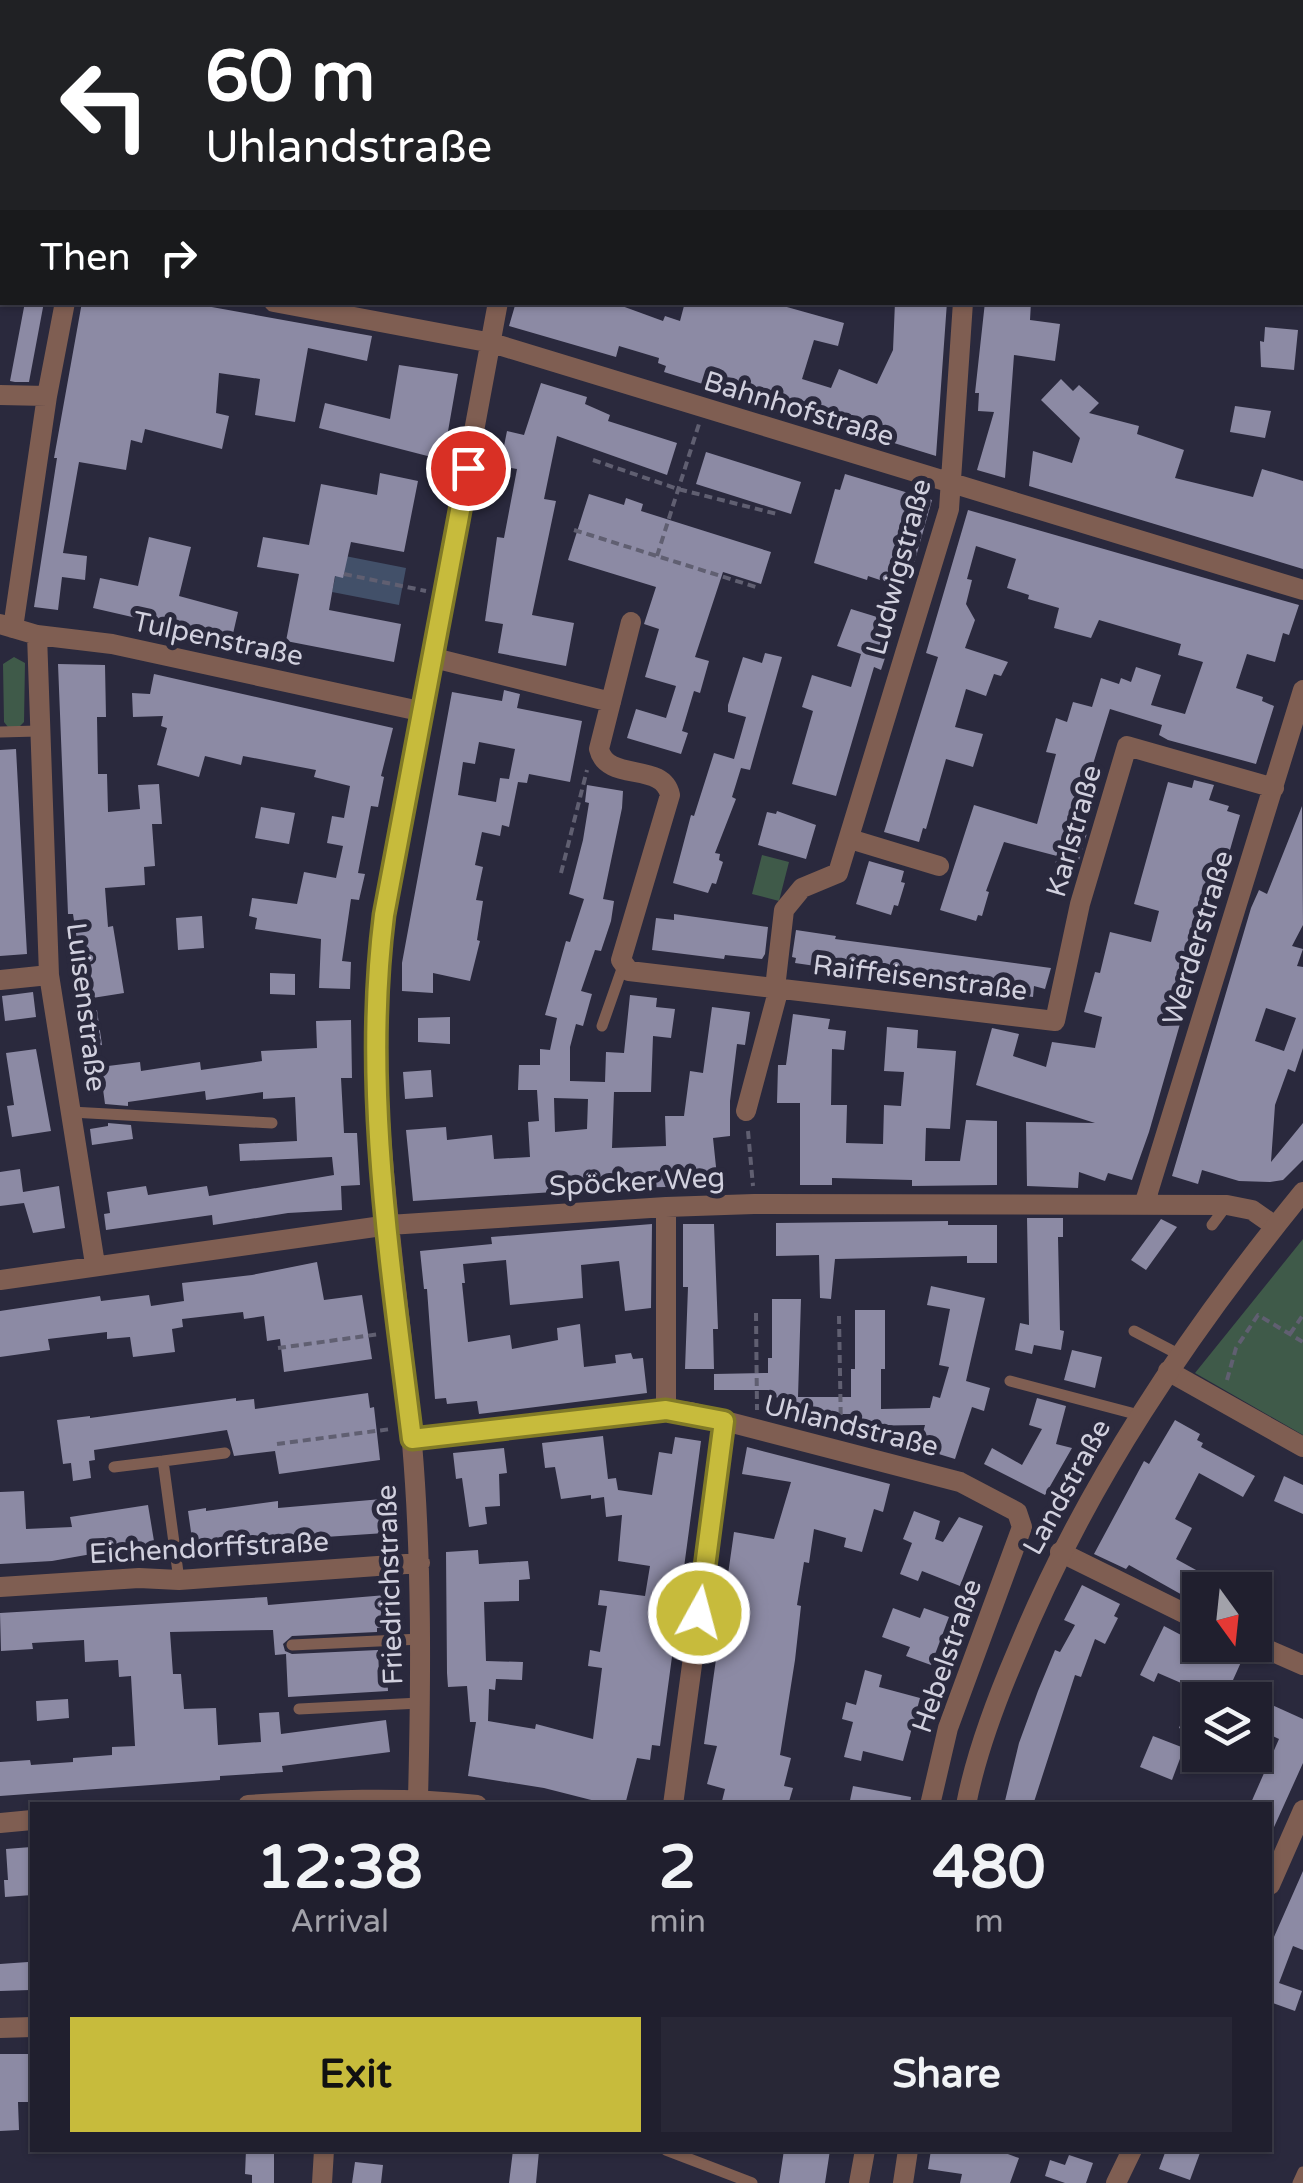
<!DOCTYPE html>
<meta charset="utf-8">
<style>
:root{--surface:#201f2e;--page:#282736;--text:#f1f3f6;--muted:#a2a2aa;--line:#3d3d4a;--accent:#c7bb3c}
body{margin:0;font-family:"Varela Round",sans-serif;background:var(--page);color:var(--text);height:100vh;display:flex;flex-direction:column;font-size:38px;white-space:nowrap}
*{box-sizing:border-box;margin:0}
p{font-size:32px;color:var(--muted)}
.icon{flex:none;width:55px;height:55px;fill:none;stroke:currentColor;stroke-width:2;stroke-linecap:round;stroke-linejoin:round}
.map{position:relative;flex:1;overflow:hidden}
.drawer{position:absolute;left:30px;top:1802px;width:1242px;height:350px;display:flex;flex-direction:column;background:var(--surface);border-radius:0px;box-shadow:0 2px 8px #0004,0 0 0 2px var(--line)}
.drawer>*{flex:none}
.top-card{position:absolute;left:0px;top:0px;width:1305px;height:305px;box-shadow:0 2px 8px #0004,0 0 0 2px var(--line);background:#202124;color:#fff;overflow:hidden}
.needle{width:65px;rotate:165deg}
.buttons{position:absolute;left:1182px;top:1572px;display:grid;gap:20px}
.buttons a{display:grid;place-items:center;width:90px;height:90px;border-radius:0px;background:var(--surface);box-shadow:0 2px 8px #0004,0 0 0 2px var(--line);font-size:50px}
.pin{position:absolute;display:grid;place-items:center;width:85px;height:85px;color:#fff;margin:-42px;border:5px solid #fff;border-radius:50%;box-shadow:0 2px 10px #0007}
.me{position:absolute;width:110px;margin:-55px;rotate:7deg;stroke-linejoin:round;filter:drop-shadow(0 0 8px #0008)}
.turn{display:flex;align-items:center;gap:35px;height:210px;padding:0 40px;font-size:45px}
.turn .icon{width:130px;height:130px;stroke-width:2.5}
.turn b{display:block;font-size:70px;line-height:85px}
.then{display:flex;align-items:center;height:95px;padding:0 40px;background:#0003;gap:20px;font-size:38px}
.eta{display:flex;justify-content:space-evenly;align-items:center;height:170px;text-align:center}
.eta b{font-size:60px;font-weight:700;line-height:70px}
.action{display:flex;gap:20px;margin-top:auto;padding:20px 40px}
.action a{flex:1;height:115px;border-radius:0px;background:var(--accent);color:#111;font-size:40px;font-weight:700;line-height:115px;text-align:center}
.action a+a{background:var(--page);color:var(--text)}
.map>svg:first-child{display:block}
.green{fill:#3f5a49}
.water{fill:#425069}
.building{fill:#8c8aa4;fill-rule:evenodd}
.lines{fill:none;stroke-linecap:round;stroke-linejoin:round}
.path{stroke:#605f71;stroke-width:4;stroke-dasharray:8 5;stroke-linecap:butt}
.service{stroke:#7f5e52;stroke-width:11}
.minor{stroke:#7f5e52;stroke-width:20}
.tertiary{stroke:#7f5e52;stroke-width:20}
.route-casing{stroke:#817a27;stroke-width:25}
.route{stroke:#c7bb3c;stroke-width:18}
.labels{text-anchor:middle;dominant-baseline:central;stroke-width:10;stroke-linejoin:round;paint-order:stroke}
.street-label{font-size:28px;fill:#d1d0de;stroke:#2a293d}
</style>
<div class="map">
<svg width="1303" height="2183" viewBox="0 0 1303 2183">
<rect width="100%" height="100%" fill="#2a293d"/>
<path class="green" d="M14,657L25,663L24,722L19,727H8L4,722L3,664Z
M762,855L789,862L779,901L752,894Z
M1303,1239V1435L1195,1373Z"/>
<path class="water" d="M340,555L406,568L399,605L332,592Z"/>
<path class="building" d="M25,302H44L29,382H15L10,381Z
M82,302H184L372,336L367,361L308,348L295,422L255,415L260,379L219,373L216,413L229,416L222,449L145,429L142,443L131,440L126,470L79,462L63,553L87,556L85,580L62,577L58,610L34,607L57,458H54Z
M516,302H611L663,321L665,316L680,321L685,302H769L844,323L838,346L814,340L802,379L831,388L839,369L877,384L893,350L895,302H947L936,456L664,372L666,366L658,363L659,358L619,346L616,357L509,326Z
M985,302H1031L1030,320L1060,324L1055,361L1014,355L1005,478L977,470L994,412L978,411L979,393H975Z
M1265,327L1298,330L1294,370L1261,367L1260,341L1264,342Z
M399,365L458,374L443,460L319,428L325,403L390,419Z
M1061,379L1073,391L1079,385L1099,403L1089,413L1139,426L1137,434L1184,450L1175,478L1253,497L1262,469L1303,481V569L1029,486L1033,451L1072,463L1080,438L1041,400Z
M541,383L587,397L585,404L610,415L608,421L677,443L667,475L557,436L544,499L556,501L532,615L574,623L566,666L498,653L503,624L485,621L497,537L504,538L517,469L500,466L507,431L524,435Z
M1235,406L1271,411L1265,438L1230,432Z
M706,452L801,482L791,514L696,484Z
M380,473L418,481L404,552L351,542L343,578L335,576L329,610L401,624L394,662L286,641L299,574L257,567L263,537L309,545L321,484L377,495Z
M845,474L932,500L908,585L899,582L898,586L868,576L867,580L814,563L835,489L840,490Z
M589,494L624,505L626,498L643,504L641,511L771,552L761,584L723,572L695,657L709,661L700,693L694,691L682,731L688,733L681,754L627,738L636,709L666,718L676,686L645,677L659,629L644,624L656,587L568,560Z
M968,510L1299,605L1289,635L1283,633L1275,662L1247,654L1236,688L1263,697L1262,701L1274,706L1256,764L1168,740L1159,735L1162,725L1110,709L1074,826L1088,830L1076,870L1055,865L1057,856L1004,842L986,891L989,892L982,916L978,915L976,921L940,910L974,805L1037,824L1056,754L1046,752L1056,718L1067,722L1073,702L1092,707L1101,678L1119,684L1121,678L1131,682L1136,667L1161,675L1151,705L1185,714L1203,662L1178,655L1181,644L1099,620L1091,638L1054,628L1059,608L1028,599L1029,595L1007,588L1016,559L976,546L967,579L972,580L966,604L975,620L965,648L1008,662L1001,676L994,674L986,696L966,689L955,727L983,734L973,767L946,759L926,829L923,828L919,842L884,832L938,657L926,653Z
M149,537L191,547L179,596L238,612L232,638L174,625L173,629L154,625V622L93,608L100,578L138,586Z
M851,609L877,617L871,637L890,643L881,670L874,667L836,796L792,784L813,711L802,707L812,675L851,687L861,654L837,646Z
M765,653L782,657L750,770L741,768L732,797L736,799L715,853L720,854L719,860L723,862L716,884L712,883L708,893L673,883L691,815L694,816L714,753L734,759L746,717L728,712V705L743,657L762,663Z
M58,664L105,665L106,717H97L98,774H107L108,812L140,809L138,785L159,784L162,824H152L155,866L144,867L145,885L105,888L108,927L113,926L124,993L86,999L73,914H68Z
M154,674L393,728L381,776L384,777L378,807L371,806L358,873L365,874L359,900L351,899L342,961L351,962L350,989L319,988L321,939L255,929L257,918L249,916L252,898L297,904L304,872L336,878L343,846L327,843L332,816L344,818L350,786L314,777L316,770L243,756L241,765L205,756L199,777L157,765L167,728L161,726L163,716L133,717L132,693L150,694Z
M504,690L520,694L517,708L582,721L570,782L529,774L527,783L518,782L509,827L502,825L500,836L482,832L475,865L483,867L476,900L483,901L477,940L480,941L470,981L433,973V993L402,991V963L452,692L502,701ZM479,742L515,749L509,779L500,778L496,802L458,795L463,762L475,764Z
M16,749L27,954L0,956V750Z
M1194,780L1214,785L1209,800L1229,806L1227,811L1240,815L1149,1132L1132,1180L1108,1173L1105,1181L1079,1172L1078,1188L1027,1186L1026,1122L1095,1123L976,1085L992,1028L1019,1034L1013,1056L1046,1067L1052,1042L1095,1048L1102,1017L1084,1012L1095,972L1100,973L1110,932L1151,942L1159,911L1134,904L1168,782L1192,788Z
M587,785L623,791L622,808L603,899L614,901L611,921L601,951L595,950L581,991L592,994L583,1026L576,1024L570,1047V1081L605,1082L606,1052L624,1053L630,995L657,998L656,1007L675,1009L671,1038L653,1036L651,1092H614L612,1148L666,1146L665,1116H684L690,1071L703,1073L712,1007L750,1012L745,1045L737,1044L730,1101V1136L713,1138L718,1186L615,1188L413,1201L406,1130L446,1127L447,1140L492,1135L494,1159L530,1157L528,1122L539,1121L537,1090H518L519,1065H540V1049L550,1050L557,1018L545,1015L566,941L570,942L584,899L569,894L583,840L589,803L585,802ZM554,1098L588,1099L587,1129L555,1132Z
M1302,806L1303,925L1292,946L1303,949L1297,966L1303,967V1048L1295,1072L1288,1069L1275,1105L1271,1162L1303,1123V1160L1283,1180L1270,1182L1239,1181L1202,1170L1198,1184L1172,1176L1251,908L1259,890L1267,894ZM1266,1008L1296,1018L1284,1051L1255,1041Z
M261,807L295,813L289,844L255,838Z
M777,811L816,825L806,859L758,845L767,812L776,814Z
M869,861L904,871L901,882L905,883L898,906L894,905L891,915L856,904Z
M674,914L768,927L765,954L762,959L725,955L724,959L652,950L656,918L674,920Z
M202,916L204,948L178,950L176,918Z
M796,930L836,936L835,939L1051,968L1045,989L1034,986L1033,997L850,974V971L795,963L796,958L792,957Z
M270,973L295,974V995L270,994Z
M33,992L36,1017L5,1021L2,996Z
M97,1010L102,1045L83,1048L78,1013Z
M793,1014L830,1019L828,1029L846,1031L844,1050L832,1049L831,1105H847L846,1143L883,1144L884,1105L901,1106L904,1072L884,1071L887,1027L918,1030L917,1048L956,1051L950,1129L926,1128L925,1161H960L966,1120L997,1121V1185L912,1186V1180L832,1178V1185H800V1103H777L778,1065H786Z
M450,1017V1044L418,1042V1018Z
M351,1020L352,1078H341L344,1133H357L360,1185L341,1186L342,1210L288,1213L213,1225L212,1215L106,1230L104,1214L110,1213L107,1192L146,1186L148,1195L207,1186L209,1196L334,1175L332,1157L240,1161L239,1144L297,1141L295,1097L263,1099V1092L206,1100L205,1091L128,1102V1106L105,1104L100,1067L140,1062L141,1071L200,1062L201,1070L262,1061L261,1051L317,1048L316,1021Z
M36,1049L51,1131L12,1137L7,1106L14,1105L6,1053Z
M431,1070L433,1097L405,1099L403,1072Z
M108,1123L131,1125L133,1139L92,1145L90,1129L108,1126Z
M20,1169L23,1192L59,1186L65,1228L33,1233L24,1203L0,1206V1172Z
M1027,1218H1063V1237H1058L1060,1330L1064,1331L1061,1350L1034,1345L1032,1354L1015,1350L1020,1323L1029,1325Z
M1161,1219L1177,1227L1146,1270L1131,1260Z
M948,1221V1225H997V1263H967V1256L835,1259L831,1299L820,1298L819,1255L776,1256V1223Z
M652,1224L651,1308L625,1311L619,1261L581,1265L583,1298L510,1305L506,1260L463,1264L465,1283H462L468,1342L510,1335L512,1349L558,1340L557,1328L580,1324L584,1367L616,1363L615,1355L631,1353L633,1359L643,1358L647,1393L479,1414L477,1401L447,1404L446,1398L435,1399L427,1289H424L420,1251L492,1244L491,1237Z
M683,1224H714L718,1329H713L714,1369H685L688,1287H683Z
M317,1262L324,1300L362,1295L372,1359L284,1372L280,1339L267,1341L264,1316L244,1319L243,1312L182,1319L183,1327L172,1329L175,1352L133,1357L130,1337L107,1339V1332L48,1339L50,1350L0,1357V1311L100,1296L101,1301L149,1295L151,1306L184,1301L182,1283L252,1275Z
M931,1286L985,1298L966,1381L990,1388L984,1411L972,1407L955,1459L919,1448L925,1425L852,1426L851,1414H785V1398L768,1397V1390H714V1374L768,1373V1358H772V1299H801L798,1397H851V1369H855V1310H885V1369H881V1409L930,1408L933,1396L940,1398L949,1367L939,1365L950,1309L927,1305Z
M1072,1350L1102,1357L1095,1388L1064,1380Z
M368,1393L370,1408L374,1407L380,1460L279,1474L275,1451L234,1456L227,1430L94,1450L95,1460L89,1461L91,1478L73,1481L71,1463L63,1464L57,1420L90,1416V1418L236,1398V1401L254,1399L255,1409Z
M1037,1398L1066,1406L1056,1444L1072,1448L1045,1495L984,1464L992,1448L1022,1465L1042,1429L1029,1425Z
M1175,1420L1200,1434L1197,1440L1203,1443L1201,1447L1255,1476L1243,1497L1199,1473L1175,1519L1192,1528L1176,1559L1207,1576L1193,1601L1129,1565L1126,1569L1094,1554L1144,1461L1149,1464Z
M603,1436L608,1479L616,1478L618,1490L652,1495L659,1452L672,1454L675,1437L701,1441L660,1746L652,1745L650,1760L637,1758L625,1805H611L544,1788L468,1776L476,1722H470L467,1686L448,1687L447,1673L446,1552L478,1550L479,1564L528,1561L530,1579L519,1580V1601L484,1602L486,1661L523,1662L522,1680L496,1679L495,1690L489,1689L488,1721L535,1729L536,1724L593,1739L602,1668L588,1666L590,1650L600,1652L607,1606L598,1605L600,1590L645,1596L650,1566L618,1561L622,1515L606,1517L604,1497L591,1499V1495L561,1499L555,1467L545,1468L542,1443Z
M747,1447L890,1484L883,1512L874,1509L862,1552L844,1547L846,1538L814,1529L809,1563L804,1562L797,1605L801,1606L795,1660L780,1755L791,1758L784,1786L793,1788L788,1805H721L725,1789L707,1784L717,1746L704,1744L734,1532L774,1539L791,1482L742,1474Z
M504,1448L507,1473L499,1474L500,1506L485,1507L487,1524L469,1527L462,1478L456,1479L453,1453Z
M1284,1476L1303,1485V1514L1274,1501Z
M24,1491L26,1529L72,1527L70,1517L148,1505L155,1547L138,1550L137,1546L52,1561L0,1564V1492Z
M382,1499L385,1533L193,1546L188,1511L206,1508V1511L278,1501V1508Z
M914,1511L940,1521L935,1539L943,1542L959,1517L983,1526L960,1586L922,1571L918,1581L900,1574L912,1543L903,1539Z
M1082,1585L1120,1604L1114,1616L1118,1618L1105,1644L1095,1639L1081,1677L1075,1675L1033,1805H1004L1019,1743L1038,1691L1055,1650L1060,1652L1075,1625L1064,1620Z
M386,1595L388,1627L377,1628V1632L292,1636L283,1644L285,1651L292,1654L378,1650L379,1673H387L388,1691L288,1697L286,1654L275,1655L273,1630L170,1632L173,1674H181L184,1709L216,1708L218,1745L261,1742L259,1713L279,1712L281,1734L386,1720L390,1752L282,1766L283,1772L220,1776V1780L0,1796V1762L30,1760L31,1765L73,1762V1758L112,1755V1747L135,1746L131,1676L119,1677L118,1660L85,1662L84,1640L32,1643L33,1649L1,1651L0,1613L267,1597L268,1605Z
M893,1608L920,1618L924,1608L949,1617L931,1665L906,1656L910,1647L882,1637Z
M1164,1626L1200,1645H1208L1242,1660L1224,1700H1200V1736L1179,1728L1195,1689L1158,1673L1154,1682L1140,1675Z
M865,1670L882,1675L879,1687L920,1698L903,1761L863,1751L861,1761L844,1757L853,1722L842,1719L846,1702L856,1705Z
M68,1699L69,1718L37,1721L36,1701Z
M1272,1705L1303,1719V1763L1270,1836V1805H1250L1279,1739L1260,1730Z
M1153,1736L1184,1748L1172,1780L1140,1767Z
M853,1786L911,1797L910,1805H849Z
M31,1847L32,1895L5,1897L4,1880H8L6,1849Z
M1303,1871V1950L1293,1946L1279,1983L1302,1991L1295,2011L1270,2002V1946Z
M28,1962L30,1990L0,1991V1964Z
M0,2054H32V2102H18L19,2130L0,2131Z
M246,2150H274V2183H252V2175L245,2174Z
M513,2150L539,2151L536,2183H509Z
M784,2150H830L825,2183H779Z
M931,2150H997L1019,2158L1010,2183H960L962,2174L928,2169Z
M1166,2150H1201L1190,2180L1159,2169Z
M1069,2155L1093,2163L1086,2183H1065L1045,2176L1050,2160L1065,2165Z
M355,2162L383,2165L381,2183H352Z"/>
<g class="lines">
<path class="path" d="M593,460L678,489L777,514
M574,530L759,588
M657,556L699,424
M344,574L426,591
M561,873L587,770
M748,1131L753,1186
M756,1313L757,1410
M839,1316L841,1432
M1290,1334L1303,1315
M278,1348L380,1334
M1227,1380L1236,1348L1258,1315L1303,1342
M277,1444L391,1429"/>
<path class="service" d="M0,732L38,731
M602,1026L623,966
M71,1112L272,1123
M1212,1225L1227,1205
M1134,1331L1180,1355
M1010,1381L1139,1415
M114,1467L163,1461
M179,1580L163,1461L225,1453
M292,1645L421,1639
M299,1709L420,1703
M666,2150L752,2183
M1298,2183L1303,2172"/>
<path class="minor" d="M109,0L120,2
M550,2L551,0
M984,2V0
M1302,190H1303
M0,254H2
M274,302L492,343L1303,590
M0,395L47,396
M631,622L599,749C607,783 663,761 670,795L621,960L629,971L1055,1021L1080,904L1127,746L1274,788
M0,624L37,635L112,644L424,712
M13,628L47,396L65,302
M37,635L49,975L95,1264
M434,658L611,702
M850,839L939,866
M0,980L49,975
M775,988L784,910L802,888L838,873L949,509L963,302
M746,1111L779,988
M1145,1202L1303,690
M0,1280L389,1225L666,1207L754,1204L1227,1205L1252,1210L1275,1226
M1168,1371L1303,1447
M666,1410V1207
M412,1439L666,1410L690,1412L960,1482L1017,1512L1022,1527L948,1728L930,1805
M1060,1552L1200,1621
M0,1587L139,1578L179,1580L420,1563
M1255,1644L1303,1665
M418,1798C421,1679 422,1561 412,1443C398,1267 362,1092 384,915L498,302
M248,1805C325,1800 400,1796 477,1805
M673,1805L725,1421
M0,1823L32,1820
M1270,1885L1303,1810
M0,2028L32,2027
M322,2183L324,2150
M859,2183L865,2150
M1116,2183L1132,2150"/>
<path class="tertiary" d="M966,1805C976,1753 995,1703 1016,1654C1085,1485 1188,1333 1303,1192
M903,2183L908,2150"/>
</g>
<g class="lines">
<g class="route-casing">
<path id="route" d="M468,468L384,915C362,1089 391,1267 412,1439L666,1410L724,1421L699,1613"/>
</g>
<use href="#route" class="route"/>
</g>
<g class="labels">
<g class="street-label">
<text transform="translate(799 409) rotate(17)">Bahnhofstraße</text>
<text transform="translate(899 567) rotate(-75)">Ludwigstraße</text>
<text transform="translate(218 639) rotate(12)">Tulpenstraße</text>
<text transform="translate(1074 831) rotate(-74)">Karlstraße</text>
<text transform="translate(1198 938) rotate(-73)">Werderstraße</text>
<text transform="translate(920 978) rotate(7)">Raiffeisenstraße</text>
<text transform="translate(86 1007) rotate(83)">Luisenstraße</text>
<text transform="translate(637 1182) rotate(-3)">Spöcker Weg</text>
<text transform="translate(851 1426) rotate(14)">Uhlandstraße</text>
<text transform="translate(1067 1487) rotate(-61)">Landstraße</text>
<text transform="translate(209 1548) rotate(-3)">Eichendorffstraße</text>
<text transform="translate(390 1585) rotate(-92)">Friedrichstraße</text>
<text transform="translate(947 1656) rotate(-71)">Hebelstraße</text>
</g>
</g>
</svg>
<div class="buttons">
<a><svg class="needle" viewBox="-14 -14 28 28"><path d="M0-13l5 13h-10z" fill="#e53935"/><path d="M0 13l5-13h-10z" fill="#a2a2aa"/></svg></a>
<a><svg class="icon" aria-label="layers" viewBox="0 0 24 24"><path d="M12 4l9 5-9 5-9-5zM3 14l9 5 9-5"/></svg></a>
</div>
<div class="pin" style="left:468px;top:468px;background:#d93025"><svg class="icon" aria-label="arrive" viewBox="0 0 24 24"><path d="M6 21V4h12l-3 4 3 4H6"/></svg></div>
<svg class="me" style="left:699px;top:1613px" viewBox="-20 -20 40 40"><circle r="17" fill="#c7bb3c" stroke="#fff" stroke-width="3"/><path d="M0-11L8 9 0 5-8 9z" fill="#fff"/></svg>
<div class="top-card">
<div class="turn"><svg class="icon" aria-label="left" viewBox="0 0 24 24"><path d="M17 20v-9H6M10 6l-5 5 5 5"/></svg><div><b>60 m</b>Uhlandstraße</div></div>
<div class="then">Then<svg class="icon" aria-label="right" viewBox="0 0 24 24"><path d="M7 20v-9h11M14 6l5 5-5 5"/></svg></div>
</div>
<section class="drawer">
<div class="eta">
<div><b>12:38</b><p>Arrival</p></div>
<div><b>2</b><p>min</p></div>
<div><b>480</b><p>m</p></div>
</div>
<div class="action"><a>Exit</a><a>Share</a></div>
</section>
</div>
